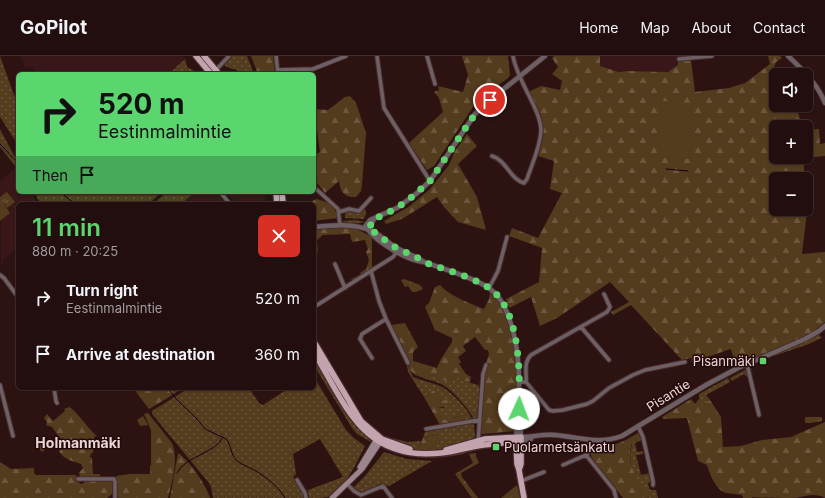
<!DOCTYPE html>
<meta charset="utf-8">
<style>
:root{--surface:#220e0e;--page:#2e1c1c;--text:#f1f3f6;--muted:#a29c9e;--line:#3f2e2e;--accent:#5bd56e}
body{margin:0;font-family:Inter,sans-serif;background:var(--page);color:var(--text);height:100vh;display:flex;flex-direction:column;font-size:15px;white-space:nowrap}
*{box-sizing:border-box;margin:0}
p{font-size:13px;color:var(--muted)}
.icon{flex:none;width:22px;height:22px;fill:none;stroke:currentColor;stroke-width:2;stroke-linecap:round;stroke-linejoin:round}
.map{position:relative;flex:1;overflow:hidden}
.panel{position:absolute;left:16px;top:146px;width:300px;height:188px;display:flex;flex-direction:column;background:var(--surface);border-radius:6px;box-shadow:0 1px 3px #0004,0 0 0 1px var(--line)}
.panel>*{flex:none}
.banner{position:absolute;left:16px;top:16px;width:300px;height:122px;border-radius:6px;box-shadow:0 1px 3px #0004,0 0 0 1px var(--line);background:#5bd56e;color:#111;overflow:hidden}
.buttons{position:absolute;left:769px;top:12px;display:grid;gap:8px}
.buttons a{display:grid;place-items:center;width:44px;height:44px;border-radius:6px;background:var(--surface);box-shadow:0 1px 3px #0004,0 0 0 1px var(--line);font-size:20px}
.pin{position:absolute;display:grid;place-items:center;width:34px;height:34px;color:#fff;margin:-17px;border:2px solid #fff;border-radius:50%;box-shadow:0 1px 4px #0007}
.me{position:absolute;width:44px;margin:-22px;rotate:2deg;stroke-linejoin:round;filter:drop-shadow(0 0 3px #0008)}
.turn{display:flex;align-items:center;gap:14px;height:84px;padding:0 16px;font-size:18px}
.turn .icon{width:52px;height:52px;stroke-width:2.5}
.turn b{display:block;font-size:28px;line-height:34px}
.then{display:flex;align-items:center;height:38px;padding:0 16px;background:#0003;gap:8px;font-size:15px}
.round{display:grid;place-items:center;flex:none;width:42px;height:42px;border-radius:6px;background:var(--page)}
.head{display:flex;align-items:center;justify-content:space-between;height:68px;padding:0 16px}
h1{font-size:24px;font-weight:600;line-height:30px;color:var(--accent)}
ul{padding:0;list-style:none}
li{display:flex;align-items:center;gap:12px;height:56px;padding:0 16px}
li div{flex:1}
li b{display:block;font-size:15px}
li em{font-style:normal}
header{display:flex;align-items:center;gap:24px;box-sizing:border-box;height:56px;padding:0 20px;background:var(--surface);border-bottom:1px solid var(--line)}
header strong{font-size:19px}
nav{display:flex;gap:22px;margin-inline-start:auto;font-size:14px}
.map>svg:first-child{display:block}
.built{fill:#391617}
.grass{fill:url(#grass-dots)}
.forest{fill:url(#forest-firs)}
.park{fill:url(#park-tufts)}
.pitch{fill:#533b1d}
.lines{fill:none;stroke-linecap:round;stroke-linejoin:round}
.stream{stroke:#140013;stroke-width:1}
.minor-casing{stroke:#472d2d;stroke-width:5.5}
.tertiary-casing{stroke:#472d2d;stroke-width:6}
.secondary-casing{stroke:#472d2d;stroke-width:7}
.primary-casing{stroke:#472d2d;stroke-width:8}
.minor{stroke:#6d5f64;stroke-width:3.5}
.tertiary{stroke:#6d5f64;stroke-width:4.5}
.secondary{stroke:#9d858d;stroke-width:5}
.primary{stroke:#c2a3ae;stroke-width:5.5}
.route{stroke:#5bd56e;stroke-width:7;stroke-dasharray:0 12.6}
.poi-dot{fill:#5bd56e;stroke:#230909;stroke-width:1.5}
.labels{text-anchor:middle;dominant-baseline:central;stroke-width:3;stroke-linejoin:round;paint-order:stroke}
.poi-label{font-size:13px;fill:#ead5d4;stroke:#230909;text-anchor:end}
.street-label{font-size:13px;fill:#ead5d4;stroke:#230909}
.neighbourhood-label{font-size:14px;font-weight:bold;fill:#ead5d4;stroke:#230909}
</style>
<header>
<strong>GoPilot</strong>
<nav><a>Home</a><a>Map</a><a>About</a><a>Contact</a></nav>
</header>
<div class="map">
<svg width="825" height="442" viewBox="0 0 825 442">
<defs>
<pattern id="grass-dots" width="8" height="8" patternUnits="userSpaceOnUse"><rect width="8" height="8" fill="#533b1d"/><path d="M2 2h.1M6 6h.1" fill="none" stroke="#6c563d" stroke-width="1.8" stroke-linecap="round"/></pattern>
<pattern id="forest-firs" width="22" height="20" patternUnits="userSpaceOnUse"><rect width="22" height="20" fill="#533b1d"/><path d="M5 1l3.5 6h-7zM16 11l3.5 6h-7z" fill="#6c563d"/></pattern>
<pattern id="park-tufts" width="24" height="20" patternUnits="userSpaceOnUse"><rect width="24" height="20" fill="#533b1d"/><path d="M3 7l-1-3M5 7V3M7 7l1-3M15 17l-1-3M17 17v-4M19 17l1-3" fill="none" stroke="#6c563d"/></pattern>
</defs>
<rect width="100%" height="100%" fill="#2d1212"/>
<path class="built" d="M20,0H183L185,3L171,16L165,18H76L74,16L69,18H36L32,10L25,12Z
M600,0H678V9L668,16L628,15L619,16L600,10Z
M16,111L18,113V136H31L38,148H18V192L2,205L3,207L1,209L0,125Z
M195,136H215L226,148H181Z
M225,136H265L266,148H236Z"/>
<path class="grass" d="M0,0L14,39L18,44V89L0,61Z
M232,0H247L254,18H243C237,12 230,14 224,9Z
M185,3L187,11L198,17L197,18H165L171,16Z
M0,73L18,107V110L16,111L0,91Z
M34,136H162L148,148H41Z
M167,136H195L181,148H153Z
M365,152L366,157L364,163L345,162V156H361Z
M356,164L365,166C360,168 345,168 342,165Z
M820,278L819,279L821,281H823L809,288L768,302Z
M314,301L352,366L370,384L371,386L357,378L352,372L318,316L314,307Z
M408,309L413,321C423,325 435,327 444,332C454,339 467,352 472,363L470,364L468,358L445,364C441,362 437,357 438,352H444V345L436,339L435,335H431L429,339L424,341L408,316L407,310Z
M745,314L747,315L749,321H747L744,318L732,325L730,322Z
M415,318L427,322L430,319L452,323L459,321L464,325L478,329L480,333L477,361L474,363C468,352 453,334 441,328C433,324 422,323 415,318Z
M314,321L346,374L354,382L365,390C357,406 345,433 328,441C323,442 314,442 309,442L308,434L343,421L320,383L293,398L296,418L293,421L301,432L304,442H213L211,431L209,427L152,358V355L189,332H249L259,347L263,349L289,332H314Z
M728,322L730,326L706,339L710,344L702,351L699,343V338Z
M472,367L474,369L475,381C463,392 429,398 414,393C406,391 397,387 390,384L391,382L408,386L421,385L419,391L440,386L437,379L434,378L423,382L425,376Z
M641,380L642,384L635,387L637,396L643,395V398L636,399L641,419L650,417L651,424L648,428L650,434H656L658,442H648L632,414L630,400L632,387Z
M385,392L403,397L476,394C454,402 428,404 405,399C398,397 392,394 384,393Z
M384,396L407,403L432,405L389,430L380,428L363,436H359L353,432L365,420Z"/>
<path class="forest" d="M251,0H273L275,18H258Z
M462,0H508L510,19L508,22L477,45L434,110L427,114L409,87L443,56L439,42L434,36L439,34L438,30L463,36L468,19Z
M554,0H600V10L619,16L628,15L668,16L678,9V5L691,4L695,36L729,32L745,27L770,8L768,0H780L782,2L776,6L774,11L776,24V49H795L803,71H776V101H806V74L819,73L820,88L825,87V100L804,102V123H776V153H806V140L807,155L802,198L825,196V266C805,285 762,300 735,307L731,293L692,306L691,302L682,304L631,249L613,259L611,256L629,246L610,226L557,262L540,270L531,241L509,252L506,243L539,226L542,192L509,180L512,172L538,182L562,137L550,133L554,105L538,100L543,82L540,63L528,36L541,30L560,34L562,25L552,18L558,11L552,2Z
M350,40L356,47L366,77L362,129L361,135L356,141C344,142 340,135 339,125L325,137L314,123V99L320,96L314,53L328,54L345,41Z
M467,78L477,90L458,108L477,141L486,174L458,166L444,151L437,141L402,163L386,168L384,165L410,150L430,133L449,109L455,95Z
M317,143C329,147 336,148 337,162L314,165V148H308L314,144Z
M342,171L355,172L372,181V210L374,213L353,226L351,223L361,218L360,217L366,213L369,204L366,196L368,193L365,184L352,186L350,178L323,179L317,184C317,191 320,196 314,202V174Z
M440,229C448,239 471,248 484,253L489,243L490,236C523,267 518,333 515,375L482,378L479,377L485,316L488,310L486,307L489,298L488,294H485L475,281L463,290L466,295L458,301L461,306L459,308L466,318L471,321L470,326L464,325L459,321L452,323V325L439,324L438,321L430,319L427,322L415,319L411,315L391,269L405,267L418,291L413,296V305L437,312L441,303L452,286V282L435,274L425,251L429,247L435,231Z
M133,332H182L174,338L149,353Z
M431,335H435L436,339L439,338L444,345L449,341L451,343C448,350 445,351 438,352L441,361L445,364L468,358L470,364L440,369L424,341L429,339Z
M691,343L695,348L699,343H701L702,351L710,344L721,361L723,391L741,390L762,384L791,381L825,366V442C815,436 804,441 794,442C780,442 765,442 752,441V442H743L742,439C737,438 731,438 726,437C716,434 710,419 707,409L698,405L687,362L663,363L662,361Z
M69,351C76,354 88,373 97,380L94,381L93,397H91L90,401L92,402L93,418H100V421H80L79,417L83,412L81,408C73,405 64,404 59,395L65,391V389L52,371L46,369L47,366L44,362L47,358L53,365L65,355L64,353Z
M148,357L172,387C179,404 172,425 168,442H118L116,440V420L129,418H150V410L151,409V374L144,358Z
M638,377L641,380L632,387C624,412 641,422 648,442H623L594,406L590,397L593,391C614,390 620,388 638,377Z
M434,378L437,379L440,386L438,389L429,393H421L419,391L423,382Z
M178,397C189,404 207,430 210,442H170Z
M476,397V400L479,407L461,417L462,421L478,442H472L455,418L473,407L469,398Z
M0,406L11,413L34,412V417L36,419H76V424L79,425V427L82,428L87,424L112,425L113,427V437L107,442H0Z
M517,429L520,442H501Z"/>
<path class="park" d="M7,136L15,146L7,152L0,143V141Z
M404,223L420,229L423,233L416,236H412L408,230L405,231L401,224Z
M143,360L148,369L140,370L137,364Z
M805,361H822V365L811,367H805Z
M49,383L52,388L42,396L38,390Z"/>
<path class="pitch" d="M661,45L692,47L690,103L658,101Z
M0,143L10,157L0,165Z"/>
<g class="lines">
<path class="stream" d="M0,88L18,107
M666,113L688,115
M60,136L75,148
M168,332L176,343L196,362L205,373L226,383C232,390 230,398 237,405C242,409 249,411 254,414C266,421 278,430 285,442
M177,417C185,400 215,398 223,381"/>
<g class="minor-casing">
<path id="minor" d="M276,0L278,18
M377,0L384,52L430,125
M427,0L435,28
M679,3L712,0
M278,14L313,13L346,0
M215,15L229,0
M492,100C506,104 510,123 524,127L527,123C532,108 540,92 541,75C541,53 517,25 513,0
M314,131L338,153L340,169
M220,136L230,148
M339,156L349,153L359,155L371,142
M335,208L345,232
M371,215L379,245L386,263L362,278L360,283L372,302
M0,219L4,222L18,241
M489,232L498,215L507,181
M314,251L393,201L398,194
M386,263L408,307
M581,271L609,304
M747,308L759,359
M519,326H526C527,316 523,307 531,299L607,256L610,251L604,238
M526,326L549,354L553,355L563,354L587,348L593,345L609,332L633,319L645,314L685,306
M0,329L13,380
M54,332L56,345L57,347
M638,370L643,381L653,425V429
M426,373L479,364
M590,385L588,397L586,399L614,434L616,442
M478,387L483,318L486,309
M563,409L586,399
M78,423H114L115,426V442
M297,424L305,437L306,442
M521,425L544,416
M347,428L354,435L361,439L383,430L392,442"/>
</g>
<g class="tertiary-casing">
<path id="tertiary" d="M788,0C803,14 817,27 825,47
M314,171C334,169 353,167 372,175C381,179 388,187 397,192C406,197 416,200 424,206
M364,172L370,164L397,152L416,138L430,125L475,58L490,44L545,0
M368,174C378,187 408,205 424,206C446,214 470,220 489,232C500,240 505,250 509,262C520,293 520,326 518,358C518,367 516,376 516,386L531,383
M368,174L374,163
M518,361L520,366L521,381C532,381 543,378 555,379C580,381 597,389 622,380L706,329L738,312L805,283L819,275L825,270"/>
</g>
<g class="secondary-casing">
<path id="secondary" d="M360,411L378,381
M332,442L362,413L382,383"/>
</g>
<g class="primary-casing">
<path id="primary" d="M196,0L211,18
M204,0L219,18
M276,136L277,148
M282,136L283,148
M314,286L361,365L382,383L410,393
M314,296C347,352 364,405 441,397C453,396 465,392 477,390C490,388 503,387 516,386L517,408L519,414L524,442
M446,394L485,383L521,381V408L519,414"/>
</g>
<use href="#minor" class="minor"/>
<use href="#tertiary" class="tertiary"/>
<use href="#secondary" class="secondary"/>
<use href="#primary" class="primary"/>
</g>
<g class="lines">
<path class="route" d="M490,44L475,58L430,125L406,146L386,158L374,163L368,174L373,175L393,190L420,203L424,206C446,214 470,220 489,232C521,253 520,319 519,353"/>
</g>
<g class="poi-dot">
<rect x="759" y="301" width="8" height="8" rx="2"/>
<rect x="492" y="387" width="8" height="8" rx="2"/>
</g>
<g class="labels">
<g class="poi-label">
<text x="755" y="305">Pisanmäki</text>
<text x="504" y="391" text-anchor="start">Puolarmetsänkatu</text>
</g>
<g class="street-label">
<text transform="translate(668 339) rotate(-32)">Pisantie</text>
</g>
<g class="neighbourhood-label">
<text x="78" y="386">Holmanmäki</text>
</g>
</g>
</svg>
<div class="buttons">
<a><svg class="icon" aria-label="sound" viewBox="0 0 24 24"><path d="M4 9h4l5-4v14l-5-4H4zM17 9q2 3 0 6"/></svg></a>
<a>+</a>
<a>−</a>
</div>
<div class="pin" style="left:490px;top:44px;background:#d93025"><svg class="icon" aria-label="arrive" viewBox="0 0 24 24"><path d="M6 21V4h12l-3 4 3 4H6"/></svg></div>
<svg class="me" style="left:519px;top:353px" viewBox="-20 -20 40 40"><circle r="19" fill="#fff"/><path d="M0-13L10 11 0 6-10 11z" fill="#5bd56e"/></svg>
<div class="banner">
<div class="turn"><svg class="icon" aria-label="right" viewBox="0 0 24 24"><path d="M7 20v-9h11M14 6l5 5-5 5"/></svg><div><b>520 m</b>Eestinmalmintie</div></div>
<div class="then">Then<svg class="icon" aria-label="arrive" viewBox="0 0 24 24"><path d="M6 21V4h12l-3 4 3 4H6"/></svg></div>
</div>
<section class="panel">
<div class="head"><div><h1>11 min</h1><p>880 m · 20:25</p></div><a class="round" style="background:#d93025;color:#fff"><svg class="icon" aria-label="close" viewBox="0 0 24 24"><path d="M6 6l12 12M18 6L6 18"/></svg></a></div>
<ul>
<li><svg class="icon" aria-label="right" viewBox="0 0 24 24"><path d="M7 20v-9h11M14 6l5 5-5 5"/></svg><div><b>Turn right</b><p>Eestinmalmintie</p></div><em>520 m</em></li>
<li><svg class="icon" aria-label="arrive" viewBox="0 0 24 24"><path d="M6 21V4h12l-3 4 3 4H6"/></svg><div><b>Arrive at destination</b></div><em>360 m</em></li>
</ul>
</section>
</div>
